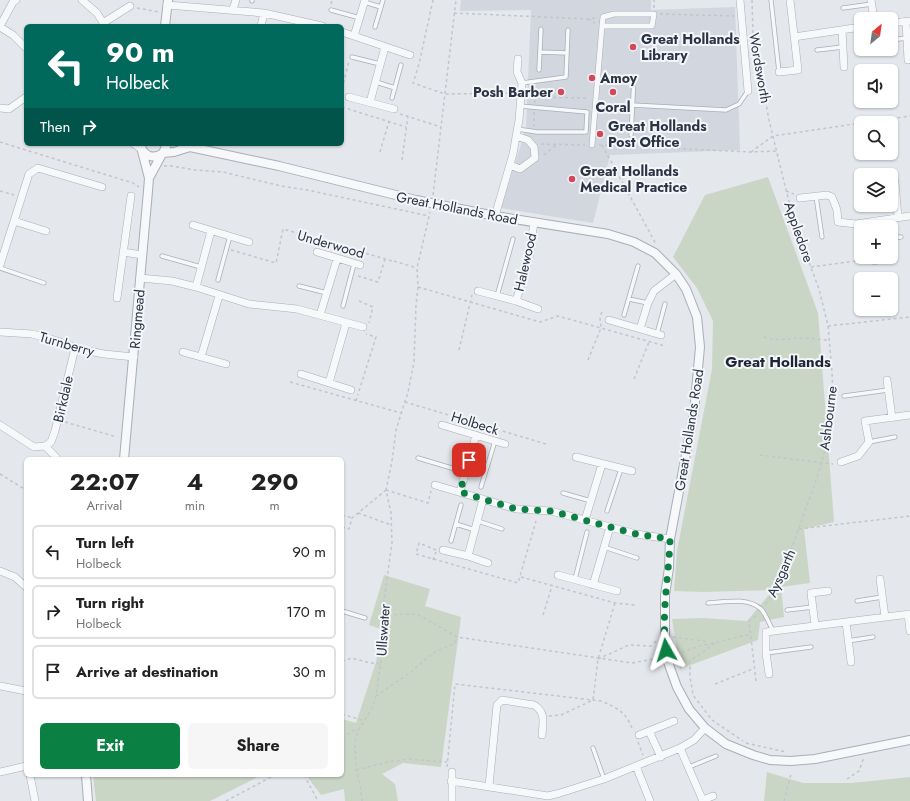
<!DOCTYPE html>
<meta charset="utf-8">
<style>
:root{--surface:#fff;--page:#f6f6f6;--text:#222;--muted:#767676;--line:#e0e0e0;--accent:#0b8043}
body{margin:0;font-family:Jost,sans-serif;background:var(--page);color:var(--text);height:100vh;display:flex;flex-direction:column;font-size:15px;white-space:nowrap}
*{box-sizing:border-box;margin:0}
p{font-size:13px;color:var(--muted)}
.icon{flex:none;width:22px;height:22px;fill:none;stroke:currentColor;stroke-width:2;stroke-linecap:round;stroke-linejoin:round}
.map{position:relative;flex:1;overflow:hidden}
.panel{position:absolute;left:24px;top:457px;width:320px;height:320px;display:flex;flex-direction:column;background:var(--surface);border-radius:6px;box-shadow:0 1px 3px #0004}
.panel>*{flex:none}
.top-card{position:absolute;left:24px;top:24px;width:320px;height:122px;border-radius:6px;box-shadow:0 1px 3px #0004;background:#00695c;color:#fff;overflow:hidden}
.needle{width:26px;rotate:29deg}
.tools{position:absolute;left:854px;top:12px;display:grid;gap:8px}
.tools a{display:grid;place-items:center;width:44px;height:44px;border-radius:6px;background:var(--surface);box-shadow:0 1px 3px #0004;font-size:20px}
.pin{position:absolute;display:grid;place-items:center;width:34px;height:34px;color:#fff;margin:-17px;border-radius:8px;box-shadow:0 2px 6px #0006}
.me{position:absolute;width:44px;margin:-22px;rotate:354deg;stroke-linejoin:round;filter:drop-shadow(0 0 3px #0008)}
.turn{display:flex;align-items:center;gap:14px;height:84px;padding:0 16px;font-size:18px}
.turn .icon{width:52px;height:52px;stroke-width:2.5}
.turn b{display:block;font-size:28px;line-height:34px}
.then{display:flex;align-items:center;height:38px;padding:0 16px;background:#0003;gap:8px;font-size:15px}
.eta{display:flex;justify-content:space-evenly;align-items:center;height:68px;text-align:center}
.eta b{font-size:24px;font-weight:700;line-height:28px}
.button{display:flex;gap:8px;margin-top:auto;padding:8px 16px}
.button a{flex:1;height:46px;border-radius:6px;background:var(--accent);color:#fff;font-size:16px;font-weight:700;line-height:46px;text-align:center}
.button a+a{background:var(--page);color:var(--text)}
ul{padding:0;list-style:none}
li{display:flex;align-items:center;gap:12px;height:54px;margin:0 8px 6px;padding:0 8px;border:2px solid var(--line);border-radius:6px}
li div{flex:1}
li b{display:block;font-size:15px}
li em{font-style:normal}
.map>svg:first-child{display:block}
.built{fill:#d2d6de}
.green{fill:#c9d6c5}
.lines{fill:none;stroke-linecap:round;stroke-linejoin:round}
.service-casing{stroke:#a9aeb7;stroke-width:5}
.pedestrian-casing{stroke:#a9aeb7;stroke-width:6}
.minor-casing{stroke:#a9aeb7;stroke-width:8}
.tertiary-casing{stroke:#a9aeb7;stroke-width:10}
.path{stroke:#c2c5cb;stroke-width:1.5;stroke-dasharray:3 3;stroke-linecap:butt}
.service{stroke:#f7f8fa;stroke-width:3.5}
.pedestrian{stroke:#f7f8fa;stroke-width:5}
.minor{stroke:#f7f8fa;stroke-width:7}
.tertiary{stroke:#f7f8fa;stroke-width:8}
.route{stroke:#0b8043;stroke-width:7;stroke-dasharray:0 12.6}
.poi-dot{fill:#d1495b;stroke:#f4f6f9;stroke-width:1.5}
.labels{text-anchor:middle;dominant-baseline:central;stroke-width:4;stroke-linejoin:round;paint-order:stroke}
.poi-label{font-size:14px;font-weight:bold;fill:#2b3445;stroke:#f4f6f9;text-anchor:start}
.street-label{font-size:14px;fill:#2b3445;stroke:#f4f6f9}
.neighbourhood-label{font-size:15px;font-weight:bold;fill:#1d2536;stroke:#f4f6f9}
</style>
<div class="map">
<svg width="910" height="801" viewBox="0 0 910 801">
<rect width="100%" height="100%" fill="#e4e7ec"/>
<path class="built" d="M461,0H651V10L735,7L740,150L610,155L593,223L501,208L526,128L531,10L460,11Z"/>
<path class="green" d="M768,177L818,313L834,522L804,529L810,583L781,587L784,617L760,622L758,640L680,669L672,619L703,618L747,621L773,590L704,592L674,591L677,551L712,369L713,321L697,288L673,257L705,195Z
M384,575L430,589L425,606L461,617L441,767L403,763L382,774L395,784L398,801H345L344,789L321,795L306,775H342V719L356,723L376,662L381,629L369,625Z
M767,772L803,783H852L910,777V801H764Z
M93,775H262L210,801H96Z"/>
<g class="lines">
<g class="service-casing">
<path id="service" d="M771,0L779,72
M252,1V0
M364,2L381,7
M843,8L872,4
M331,10L360,18
M375,27L383,0
M891,40L907,38
M817,50L843,47
M540,52L567,53
M352,57L380,64
M539,70L541,29
M376,82L395,88
M522,83L566,77L568,30
M392,98L401,65
M632,105L726,110L739,104L748,91
M517,129L537,132H586L587,112L520,106
M631,135L634,77
M816,196L822,237
M891,238L901,237
M162,256L201,267
M0,268L44,283
M218,280L230,236
M299,286L327,293
M497,296L513,239
M629,299L648,303
M343,306L354,264
M624,315L638,266
M657,334L665,304
M844,396L888,390
M869,442L895,437
M418,458L465,472
M481,487L495,441
M563,493L591,501
M607,511L621,469
M478,521L502,529
M456,524L475,530
M451,541L461,505
M604,547L637,558
M575,579L587,532
M857,601L882,597
M708,603C725,602 747,597 761,609C765,613 770,625 773,631
M787,610L813,607
M342,611L365,618
M848,641L873,637
M766,653L811,647
M593,748L604,779
M689,767L716,756"/>
</g>
<g class="pedestrian-casing">
<path id="pedestrian" d="M592,145L602,26L603,17L614,14H654L652,26H602"/>
</g>
<g class="minor-casing">
<path id="minor" d="M82,0L97,13L105,26
M740,0L748,91
M871,0L874,19
M167,5L264,13L322,26
M233,9L236,0
M906,21L908,60
M103,23L130,6
M891,23L910,21
M0,26L13,2L16,0
M261,26L264,13
M0,27L13,35L26,48
M842,30L844,67
M342,32L410,55
M354,36L365,0
M794,37L861,27
M779,72L798,70L790,0
M349,97L394,109
M370,102L385,47
M0,108L9,109L26,97
M134,144L141,149
M510,165L520,169L535,158L534,147L528,140L516,136
M895,182L898,217
M800,198L827,195L832,197L837,210L838,222L856,224L910,216
M495,216L513,154L519,120L522,83L517,72L518,59
M14,221L46,231
M193,225L249,242
M123,252L142,255
M317,252L360,265
M875,257V261
M0,265L29,174L38,168L102,187
M140,278L172,281L196,287L249,304L297,309L363,327
M196,287L211,231
M478,291L516,301L538,309
M117,298L131,196
M516,301L529,259L534,222
M320,315L337,259
M609,320L661,335
M640,329L648,303L654,291L676,274
M0,332L32,334L51,339L83,350L104,354L134,357
M183,352L226,364
M201,357L219,296
M301,374L351,390
M887,380L892,418
M329,383L346,323
M0,425L34,447L45,446L56,457
M442,425L505,444
M45,446L51,442L55,431L75,348
M576,457L632,471
M841,462L858,456L869,442L865,421L910,415
M435,485L516,509L551,511L636,534L670,539
M460,492L476,435
M585,520L602,464
M443,550L468,556L488,563
M468,556L483,499
M0,571L15,577L26,587
M558,575L617,591
M880,579L885,617
M593,585L610,527
M908,614L910,631
M846,622L851,662
M815,625L811,593L828,591
M769,674L766,653V632L910,614
M0,686L26,691
M649,731L661,757
M639,735L674,721
M680,748L703,801
M636,766L650,801
M0,772L26,766
M30,775L35,801
M451,781L548,796L560,793L604,779L680,748L694,740L705,728
M489,786L497,705L502,700L534,705C546,712 543,723 542,735
M703,800L713,796
M452,801V772"/>
</g>
<g class="tertiary-casing">
<path id="tertiary" d="M165,26L168,0
M140,144C143,156 153,160 163,153L167,144
M182,144L190,147L279,166L416,200L495,216L608,234L634,242L655,253L676,274L686,289L697,317L700,347L694,412L670,539L669,568L665,595V638L668,662L677,687L689,709L705,728L726,744L753,755L770,760L791,761L815,759L910,740
M163,153L174,152L190,147
M149,178L162,154
M124,459L148,191L149,178L142,151
M86,775L88,801"/>
</g>
<path class="path" d="M433,0L419,64L413,83L445,94L513,93
M752,0L753,34L769,120L786,190L796,227L819,289L828,326L832,372L833,397L829,433L820,469L779,584L765,605
M331,4L332,0
M137,8L159,12
M654,8V0
M454,13L588,19L596,18
M660,14L734,16
M588,19L595,23
M342,89L349,61
M535,103V97L589,98
M342,107L406,127
M534,112V126
M400,114L441,127
M862,123L910,116
M0,142L133,183L139,187
M541,144L585,145
M599,145L751,152L777,151
M602,145L656,244
M380,152L389,121
M751,152L773,136L861,123
M544,155L556,145
M402,160L408,116
M164,166H172L195,170L223,172L281,186L307,190L429,216
M0,191L14,195
M786,191L794,194
M433,195L456,0
M231,250L276,263L283,229L392,261
M394,261L417,268
M811,267L863,260
M358,276L378,282L385,259
M418,287L540,322L558,316L665,346
M359,301L373,307L369,323
M828,326L910,317
M764,337C777,342 788,338 801,338C811,338 820,340 829,340
M459,350L472,295
M588,360L601,328L600,318L602,311
M634,379L649,342
M290,382L401,413
M359,391L376,337L366,334
M356,401L358,394
M405,402L546,444
M65,422L117,437
M760,455L833,464
M0,474L26,490
M386,490L428,503L431,491
M358,513L391,525
M342,515L352,518
M342,527L349,529L352,518L386,490
M799,529L910,516
M436,550L419,543L416,554L518,583L536,521
M433,560L436,552
M521,577L615,603L635,605
M382,615L413,614L421,616L457,637L632,663L659,658
M543,615L552,586
M673,637L704,641L707,644
M714,643V644L690,661V677L693,695L712,720L743,741
M676,654L700,646L751,634
M598,659L629,645L651,646L657,640
M342,661L352,658L370,663L381,664
M756,681L749,621L758,614
M715,684L755,668
M376,696L411,672L433,653L455,643L457,637
M342,714L365,721
M549,716L561,715L593,700L598,659L615,603
M342,738L352,731H358
M638,742L643,755
M746,743L786,752
M447,767L455,684L601,701C618,708 627,713 633,731
M356,770L388,762L408,759L447,762
M304,775L318,801
M847,779L859,771L864,757
M226,801L275,775
M362,801L360,784L356,770L355,742L358,731L371,710L376,696L384,640L382,615L392,543L391,513L386,490L392,461L396,430L408,392L414,362L416,305L418,287L417,268L430,212
M784,801L791,774"/>
<use href="#service" class="service"/>
<use href="#pedestrian" class="pedestrian"/>
<use href="#minor" class="minor"/>
<use href="#tertiary" class="tertiary"/>
</g>
<g class="lines">
<path class="route" d="M469,460L460,492L516,509L551,511L636,534L670,539C669,576 661,613 666,650"/>
</g>
<g class="poi-dot">
<circle cx="633" cy="47" r="4"/>
<circle cx="592" cy="78" r="4"/>
<circle cx="561" cy="92" r="4"/>
<circle cx="613" cy="92" r="4"/>
<circle cx="600" cy="134" r="4"/>
<circle cx="572" cy="179" r="4"/>
</g>
<g class="labels">
<g class="poi-label">
<text x="641" y="39">Great Hollands<tspan x="641" dy="16">Library</tspan></text>
<text x="600" y="78">Amoy</text>
<text x="553" y="92" text-anchor="end">Posh Barber</text>
<text x="613" y="107" text-anchor="middle">Coral</text>
<text x="608" y="126">Great Hollands<tspan x="608" dy="16">Post Office</tspan></text>
<text x="580" y="171">Great Hollands<tspan x="580" dy="16">Medical Practice</tspan></text>
</g>
<g class="street-label">
<text transform="translate(760 68) rotate(80)">Wordsworth</text>
<text transform="translate(457 208) rotate(11)">Great Hollands Road</text>
<text transform="translate(799 232) rotate(71)">Appledore</text>
<text transform="translate(331 244) rotate(16)">Underwood</text>
<text transform="translate(525 262) rotate(-77)">Halewood</text>
<text transform="translate(137 319) rotate(-85)">Ringmead</text>
<text transform="translate(67 344) rotate(16)">Turnberry</text>
<text transform="translate(63 399) rotate(-77)">Birkdale</text>
<text transform="translate(828 418) rotate(-83)">Ashbourne</text>
<text transform="translate(475 423) rotate(17)">Holbeck</text>
<text transform="translate(689 430) rotate(-81)">Great Hollands Road</text>
<text transform="translate(781 573) rotate(-66)">Aysgarth</text>
<text transform="translate(383 630) rotate(-86)">Ullswater</text>
</g>
<g class="neighbourhood-label">
<text x="778" y="362">Great Hollands</text>
</g>
</g>
</svg>
<div class="tools">
<a><svg class="needle" viewBox="-14 -14 28 28"><path d="M0-13l5 13h-10z" fill="#e53935"/><path d="M0 13l5-13h-10z" fill="#767676"/></svg></a>
<a><svg class="icon" aria-label="sound" viewBox="0 0 24 24"><path d="M4 9h4l5-4v14l-5-4H4zM17 9q2 3 0 6"/></svg></a>
<a><svg class="icon" aria-label="search" viewBox="0 0 24 24"><circle cx="10" cy="10" r="6"/><path d="M15 15l6 6"/></svg></a>
<a><svg class="icon" aria-label="layers" viewBox="0 0 24 24"><path d="M12 4l9 5-9 5-9-5zM3 14l9 5 9-5"/></svg></a>
<a>+</a>
<a>−</a>
</div>
<div class="pin" style="left:469px;top:460px;background:#d93025"><svg class="icon" aria-label="arrive" viewBox="0 0 24 24"><path d="M6 21V4h12l-3 4 3 4H6"/></svg></div>
<svg class="me" style="left:666px;top:650px" viewBox="-20 -20 40 40"><path d="M0-17L14 15 0 8-14 15z" fill="#0b8043" stroke="#fff" stroke-width="4"/></svg>
<div class="top-card">
<div class="turn"><svg class="icon" aria-label="left" viewBox="0 0 24 24"><path d="M17 20v-9H6M10 6l-5 5 5 5"/></svg><div><b>90 m</b>Holbeck</div></div>
<div class="then">Then<svg class="icon" aria-label="right" viewBox="0 0 24 24"><path d="M7 20v-9h11M14 6l5 5-5 5"/></svg></div>
</div>
<section class="panel">
<div class="eta">
<div><b>22:07</b><p>Arrival</p></div>
<div><b>4</b><p>min</p></div>
<div><b>290</b><p>m</p></div>
</div>
<ul>
<li><svg class="icon" aria-label="left" viewBox="0 0 24 24"><path d="M17 20v-9H6M10 6l-5 5 5 5"/></svg><div><b>Turn left</b><p>Holbeck</p></div><em>90 m</em></li>
<li><svg class="icon" aria-label="right" viewBox="0 0 24 24"><path d="M7 20v-9h11M14 6l5 5-5 5"/></svg><div><b>Turn right</b><p>Holbeck</p></div><em>170 m</em></li>
<li><svg class="icon" aria-label="arrive" viewBox="0 0 24 24"><path d="M6 21V4h12l-3 4 3 4H6"/></svg><div><b>Arrive at destination</b></div><em>30 m</em></li>
</ul>
<div class="button"><a>Exit</a><a>Share</a></div>
</section>
</div>
